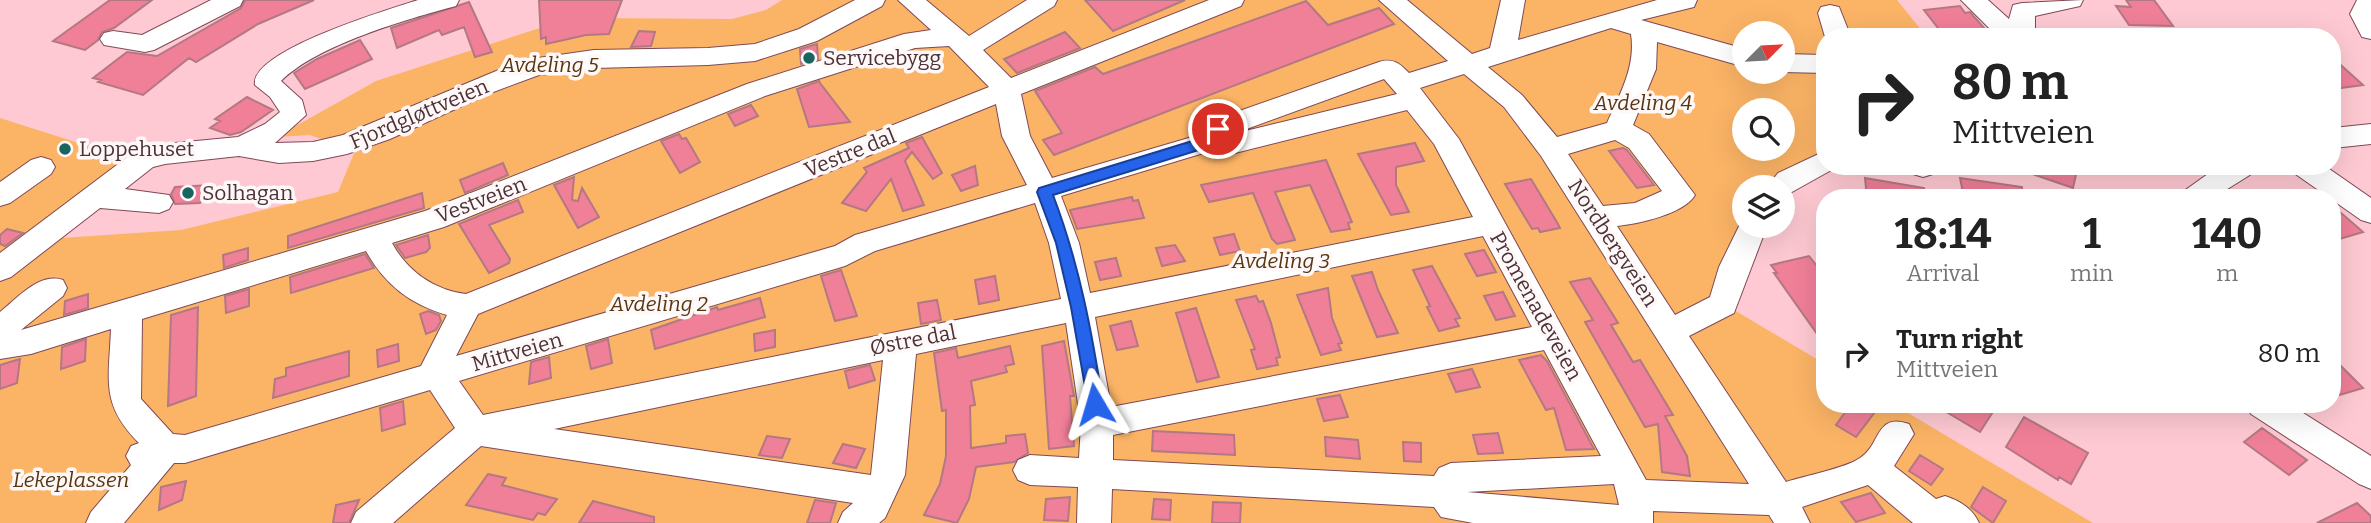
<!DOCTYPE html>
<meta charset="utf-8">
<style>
:root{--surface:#fff;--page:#f6f6f6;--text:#222;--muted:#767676}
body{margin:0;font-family:Bitter,serif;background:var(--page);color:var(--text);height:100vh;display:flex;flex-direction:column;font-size:26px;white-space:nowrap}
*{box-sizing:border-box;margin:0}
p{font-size:23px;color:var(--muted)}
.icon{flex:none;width:38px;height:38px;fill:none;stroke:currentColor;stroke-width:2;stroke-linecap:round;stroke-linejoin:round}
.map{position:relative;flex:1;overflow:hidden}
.details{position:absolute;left:1816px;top:189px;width:525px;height:224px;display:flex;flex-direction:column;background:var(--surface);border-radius:28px;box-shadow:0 7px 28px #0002}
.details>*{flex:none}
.hud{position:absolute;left:1816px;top:28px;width:525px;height:147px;border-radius:28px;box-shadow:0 7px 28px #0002;background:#fff;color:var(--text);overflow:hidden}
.needle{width:46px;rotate:66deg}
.buttons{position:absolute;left:1732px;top:21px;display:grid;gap:14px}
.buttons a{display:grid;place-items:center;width:63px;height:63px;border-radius:50%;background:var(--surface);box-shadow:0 7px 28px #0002;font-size:35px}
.pin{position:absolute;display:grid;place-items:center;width:60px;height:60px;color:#fff;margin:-30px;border:4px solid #fff;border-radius:50%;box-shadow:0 2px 7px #0007}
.me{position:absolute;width:77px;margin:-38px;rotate:353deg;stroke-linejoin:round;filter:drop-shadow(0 0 5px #0008)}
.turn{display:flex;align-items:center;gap:24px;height:147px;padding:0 21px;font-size:32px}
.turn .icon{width:91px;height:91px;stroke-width:2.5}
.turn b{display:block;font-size:49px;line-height:60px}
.eta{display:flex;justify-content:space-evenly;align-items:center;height:119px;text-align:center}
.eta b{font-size:42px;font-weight:700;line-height:49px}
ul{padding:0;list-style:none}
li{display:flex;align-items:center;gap:21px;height:91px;padding:0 21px}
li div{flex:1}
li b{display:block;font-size:26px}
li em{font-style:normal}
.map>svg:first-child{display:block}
.green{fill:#fbb466;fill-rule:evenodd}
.building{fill:#f07f98;stroke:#b37883;stroke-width:2}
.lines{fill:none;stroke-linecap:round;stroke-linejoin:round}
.minor-casing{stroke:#804954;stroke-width:2}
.minor{fill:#fff;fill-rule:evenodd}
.route{fill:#2563eb;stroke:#184099;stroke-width:2}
.poi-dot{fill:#18655f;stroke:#fff8f9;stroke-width:2.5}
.labels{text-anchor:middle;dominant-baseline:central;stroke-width:7;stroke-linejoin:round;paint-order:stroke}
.poi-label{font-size:21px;fill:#4c3237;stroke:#fff8f9;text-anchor:start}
.park-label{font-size:21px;font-style:italic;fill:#563711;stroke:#fff8f9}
.street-label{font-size:21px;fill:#4c3237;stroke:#fff8f9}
</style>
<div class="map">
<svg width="2371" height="523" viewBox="0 0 2371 523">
<rect width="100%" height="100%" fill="#fec9d2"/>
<path class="green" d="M782,0H1897L1927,37H1825V150L1764,187H1745V220L1724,304L1825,364V404H1893L2093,523H0V118L135,161L46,239L181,230L338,192L355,151L310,135L276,137L376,81L543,27L592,18L732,19L766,10ZM1745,33H1783V72H1745ZM1745,110H1783V149H1745Z"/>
<path class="building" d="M110,0H152L114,28L102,32L98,40L85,50L53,41Z
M245,0H314L258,24L196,62L189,58L143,95L98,82L101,80L93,78L127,52L157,56L241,8Z
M539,0H622L609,34L586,35L546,44V37L541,39Z
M1085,0H1185L1113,31Z
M2126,0H2154L2173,26L2129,25L2116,6L2131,7Z
M1306,1L1328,25L1379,8L1394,24L1054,155L1043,140L1062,133L1035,91L1095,67L1103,74Z
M469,2L492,52L475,57L464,27L442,35L439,30L397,48L391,28Z
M1960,6L1965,13L1970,12L1992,37H1945L1924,10Z
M639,31L655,32L651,46L631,47Z
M1065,32L1080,48L1017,73L1004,59Z
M360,40L372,59L305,89L294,73L317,59Z
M817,44L818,59L801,64L800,49Z
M2333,58L2363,85L2333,89Z
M819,81L820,83L850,122L809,127L797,89Z
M247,97L273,110L241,132L230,135L210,128L220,121L215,119Z
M751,105L758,116L735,126L728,114Z
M679,134L682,139L686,138L700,162L680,173L661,141Z
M922,137L942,173L933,179L912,152L905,161L924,205L903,211L891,179L866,211L842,203L867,172L864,168L909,148L906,143Z
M1415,143L1424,161L1396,167V185L1409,212L1391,215L1358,154Z
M1623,148L1627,150L1654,185L1637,188L1609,151Z
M1326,160L1352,222L1348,223L1350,229L1331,232L1310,185L1275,192L1295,240L1277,244L1272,239L1253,193L1209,202L1201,185Z
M503,163L508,175L465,193L460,180Z
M975,166L978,185L961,191L952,175Z
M2018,166H2078L2073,188L2018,169Z
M574,177L572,200L578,201L582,188L599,217L578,228L554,185Z
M1865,178L1924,188L1923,198H1867Z
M1960,178L2022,187L2021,198H1964Z
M1531,179L1558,224L1560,228L1540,232L1538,228L1532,229L1505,184Z
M210,185L200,203L175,204L171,194L175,187Z
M422,193L424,208L288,248V236Z
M1132,197L1133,201L1138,200L1144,218L1077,229L1070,210Z
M518,200L523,212L489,225L510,259L509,263L489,273L459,224Z
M2333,206L2363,232L2333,241Z
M7,229L23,233L5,246L0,244V235Z
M1234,234L1240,251L1220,255L1214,238Z
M428,235L430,248L426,252L405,258L396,245Z
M1175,245L1185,261L1162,266L1156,248Z
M248,248V260L224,268L223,255Z
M1484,250L1496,272L1477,276L1465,254Z
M365,254L374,268L291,293L290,277Z
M1809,256L1825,276V345L1774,273H1777L1771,265Z
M1116,258L1121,276L1100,280L1095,262Z
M1432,266L1460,318L1455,319L1459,326L1439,331L1427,307L1430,306L1413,270Z
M841,270L857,316L835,321L821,276Z
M1372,272L1378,290L1398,333L1377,337L1352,276Z
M995,276L999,300L979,304L975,280Z
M1590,278L1618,323L1611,325L1633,362L1640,360L1673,415L1665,416L1687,456L1690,476L1662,472L1658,424L1645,427L1585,322L1593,320L1570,282Z
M1328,288L1332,318L1342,343L1338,344L1341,350L1321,355L1297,295Z
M249,289V306L226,313L225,296Z
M1503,292L1515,316L1496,320L1484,296Z
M88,294V308L64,315L65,301Z
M1256,296L1259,302L1263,301L1271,323L1280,357L1276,358L1278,365L1257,369L1251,350L1255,349L1236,300Z
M760,298L765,317L655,349L651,330L717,307L718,310Z
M937,300L941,320L921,324L918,303Z
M198,307L196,396L168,406L171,315Z
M1196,308L1219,377L1197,382L1176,313Z
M428,311L439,315L441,321L436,330L426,334L420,314Z
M1131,321L1138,346L1117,350L1110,326Z
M775,330V347L755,351L754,334Z
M86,339L85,361L61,369L62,347Z
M608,339L612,363L591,369L586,346Z
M1064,341L1074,396H1070L1074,446L1049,449L1042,346Z
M398,344L399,361L378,367L377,350Z
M1010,346L1014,364L1005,366L1007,372L971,381L975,405L970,406L971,448L1006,443V436L1025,434L1028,453L1014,462L976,467L969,499L957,523L924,515L940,484L946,456V410L942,411L934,353L956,348L958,358Z
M349,351V376L273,398L275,379L286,376V368Z
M1541,355L1547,361L1594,449L1566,450L1554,408L1546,410L1519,360Z
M549,357L551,378L529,384L531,362Z
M2333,358L2363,388L2333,397Z
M20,359L17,383L0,389V365Z
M870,365L875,380L849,388L845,371Z
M1472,369L1480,387L1456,392L1448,374Z
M1340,395L1348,417L1324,421L1317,399Z
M403,401L405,424L382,431L380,408Z
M1851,404H1881L1856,437L1836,425Z
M1933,404H1998L1980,432Z
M2024,417L2088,453L2071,484L2059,477L2058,480L2006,447Z
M2262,428L2307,460L2289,475L2244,442Z
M1153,431L1234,435L1235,455L1152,451Z
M1498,433L1503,453L1478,454L1473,435Z
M767,436L790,439L782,458L759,455Z
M1325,437L1358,440L1360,459L1326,456Z
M1403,442L1421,443V462L1404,461Z
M843,444L865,449L856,468L833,463Z
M1920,455L1943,469L1931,485L1909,471Z
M488,474L506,478L502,485L557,499L545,515L538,513L533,520L466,505Z
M186,481L182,500L159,510L161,487Z
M1983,487L2006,501L1993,523L1971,507Z
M1871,493L1885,513L1856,522L1841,502Z
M1070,497L1068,521L1044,520L1046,499Z
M1154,499L1171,500L1170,520L1152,519Z
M359,500L349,523H333L336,505Z
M815,500L836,503L830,523H807Z
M593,501L654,517V523H579Z
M1213,502L1241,503L1240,523H1212Z
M2357,503L2371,516V523H2317Z"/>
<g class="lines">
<g class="minor-casing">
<path id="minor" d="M211,0H243L240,6L154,50L145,52L104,45L100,39L104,33L113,31L142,35Z
M418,0H459L456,6C407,19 317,45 281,81L302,100L306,115L275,143L313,142L343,135L501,69L538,58L594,50L708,48L755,44L799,29L855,0H885L882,6L817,41L755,61L708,65L594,68L539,75L488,94L390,139L347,154L313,161L279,163L239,156L165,164L153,167L125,189L169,195L173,202L169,209L159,213L100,208L11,277L0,281V253L134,152L165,144L238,137L265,124L280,112L270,97L255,85C249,51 390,9 418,0Z
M898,0H926L969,36L1027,0H1057L1054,6L983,50L1011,78L1209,0H1244L1241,6L1021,94L1030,136L1052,178L1199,135L1208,122L1379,62C1393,58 1399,63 1409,73L1448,61L1379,0H1407L1472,54L1490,48L1501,0H1525L1518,40L1657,0H1697L1694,7L1641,20L1745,49V67L1657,42L1656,69L1633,125L1649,134L1695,195C1684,214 1638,224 1617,226L1675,315L1710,297L1719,267L1743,218L1745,226H1767L1734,313L1689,336L1786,482C1804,476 1846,468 1860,458C1881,445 1875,412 1909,424L1914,434L1894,466L1936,499L1945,496C1960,501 1972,508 1979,523H1913L1868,485L1802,507L1810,523H1774L1769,515L1653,511V523H1473L1441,517L1434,507L1112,489L1111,523H1077L1078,487L1030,485L1018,480L1013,470L1018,460L1030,455L1079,458L1081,424L1066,323L916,354L905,475L885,518L879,523H838L843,512L853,503L481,446L393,523H351L356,512L455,428L430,390L185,463H174L124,523H86L91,512L131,465L126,456L131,446L139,443C100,404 109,380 111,329L31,354L0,359V312C18,298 39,272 63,280L67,288L63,296L21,330L425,211L747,84L904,34L931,30ZM1611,28L1631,34C1636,66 1620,94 1607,123L1557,137L1522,95L1488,67ZM949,46L989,87L466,294C434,290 407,271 392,243L444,227L765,96L915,48ZM1464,74L1504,107L1541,156L1749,484L1646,480L1459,139L1420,88ZM1384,79L1397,94L1233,134ZM996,104L1002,136L1027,185L855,235L835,246L456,356L478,314ZM1407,110L1434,144L1473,217L1090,293L1079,243L1061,196L1207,152L1227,155ZM1615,140L1629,148L1662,191L1635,203L1603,206L1568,154ZM1035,203L1049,243L1061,299L483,415L459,381L845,266L875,251ZM1483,236L1532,327L1111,407L1095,317ZM366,251C385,285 410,304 447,315L421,366L185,435L173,434L141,399L142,319ZM1544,350L1601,456L1451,463L1439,468L1434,476L1113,460V435ZM883,360L871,475L554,429ZM1614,484L1619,505L1467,492Z
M1961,0H1988L2009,19L2013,5L2022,3L2083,0L2080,6L2035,16V37H1998Z
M2357,0H2371V39L2362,37L2350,14Z
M1830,5L1839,7L1851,37H1825L1818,13L1821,7Z
M1783,54L1825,55V73L1783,72Z
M2371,124V144L2333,148V128Z
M1825,151V166L1835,168L1783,197V187H1767L1778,173Z
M41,157L51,160L55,167L51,174L10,203L0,206V182L31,160Z
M1938,166L1933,174L1923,177L1913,174L1909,167Z
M2219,166H2257L2253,173L2213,198H2180L2184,191Z
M2290,166H2325L2371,198V223L2361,220L2294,173Z
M2246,404H2289L2371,456V489L2359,484L2251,414Z"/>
</g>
<use href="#minor" class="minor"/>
</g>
<path class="route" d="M1218,124L1225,129L1212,146L1053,195C1079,263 1092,332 1103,404L1101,409H1089L1071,307L1056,243L1037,192L1039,188L1202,138Z"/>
<g class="poi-dot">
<circle cx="809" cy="58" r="7"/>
<circle cx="65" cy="149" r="7"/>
<circle cx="188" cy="193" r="7"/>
</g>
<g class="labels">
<g class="poi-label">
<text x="823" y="58">Servicebygg</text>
<text x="79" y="149">Loppehuset</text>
<text x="202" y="193">Solhagan</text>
</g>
<g class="park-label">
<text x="550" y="65">Avdeling 5</text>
<text x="1643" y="103">Avdeling 4</text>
<text x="1281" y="261">Avdeling 3</text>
<text x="659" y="304">Avdeling 2</text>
<text x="71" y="480">Lekeplassen</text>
</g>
<g class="street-label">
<text transform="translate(419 114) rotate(-23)">Fjordgløttveien</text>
<text transform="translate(850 153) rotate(-22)">Vestre dal</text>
<text transform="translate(481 200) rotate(-21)">Vestveien</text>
<text transform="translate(1613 243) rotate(57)">Nordbergveien</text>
<text transform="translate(1536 306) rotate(61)">Promenadeveien</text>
<text transform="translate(913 340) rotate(-11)">Østre dal</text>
<text transform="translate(517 352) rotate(-16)">Mittveien</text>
</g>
</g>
</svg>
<div class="buttons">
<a><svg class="needle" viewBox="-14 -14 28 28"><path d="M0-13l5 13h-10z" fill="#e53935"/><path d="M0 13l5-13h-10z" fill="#767676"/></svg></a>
<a><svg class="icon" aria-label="search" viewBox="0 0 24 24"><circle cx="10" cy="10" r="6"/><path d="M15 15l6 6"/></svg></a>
<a><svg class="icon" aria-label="layers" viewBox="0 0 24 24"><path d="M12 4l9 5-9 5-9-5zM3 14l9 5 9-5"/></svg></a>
</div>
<div class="pin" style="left:1218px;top:129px;background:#d93025"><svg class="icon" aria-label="arrive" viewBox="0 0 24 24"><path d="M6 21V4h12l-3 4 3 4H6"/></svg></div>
<svg class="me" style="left:1095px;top:404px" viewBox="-20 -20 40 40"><path d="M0-17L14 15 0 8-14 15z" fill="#2563eb" stroke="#fff" stroke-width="4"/></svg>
<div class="hud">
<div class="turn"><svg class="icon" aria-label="right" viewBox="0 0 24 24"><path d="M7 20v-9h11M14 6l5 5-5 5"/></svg><div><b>80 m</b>Mittveien</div></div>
</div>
<section class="details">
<div class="eta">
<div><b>18:14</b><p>Arrival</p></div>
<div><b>1</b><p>min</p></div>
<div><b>140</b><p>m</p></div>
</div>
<ul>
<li><svg class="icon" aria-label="right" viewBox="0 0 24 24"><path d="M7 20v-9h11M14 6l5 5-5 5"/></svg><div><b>Turn right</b><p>Mittveien</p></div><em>80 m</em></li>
</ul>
</section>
</div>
